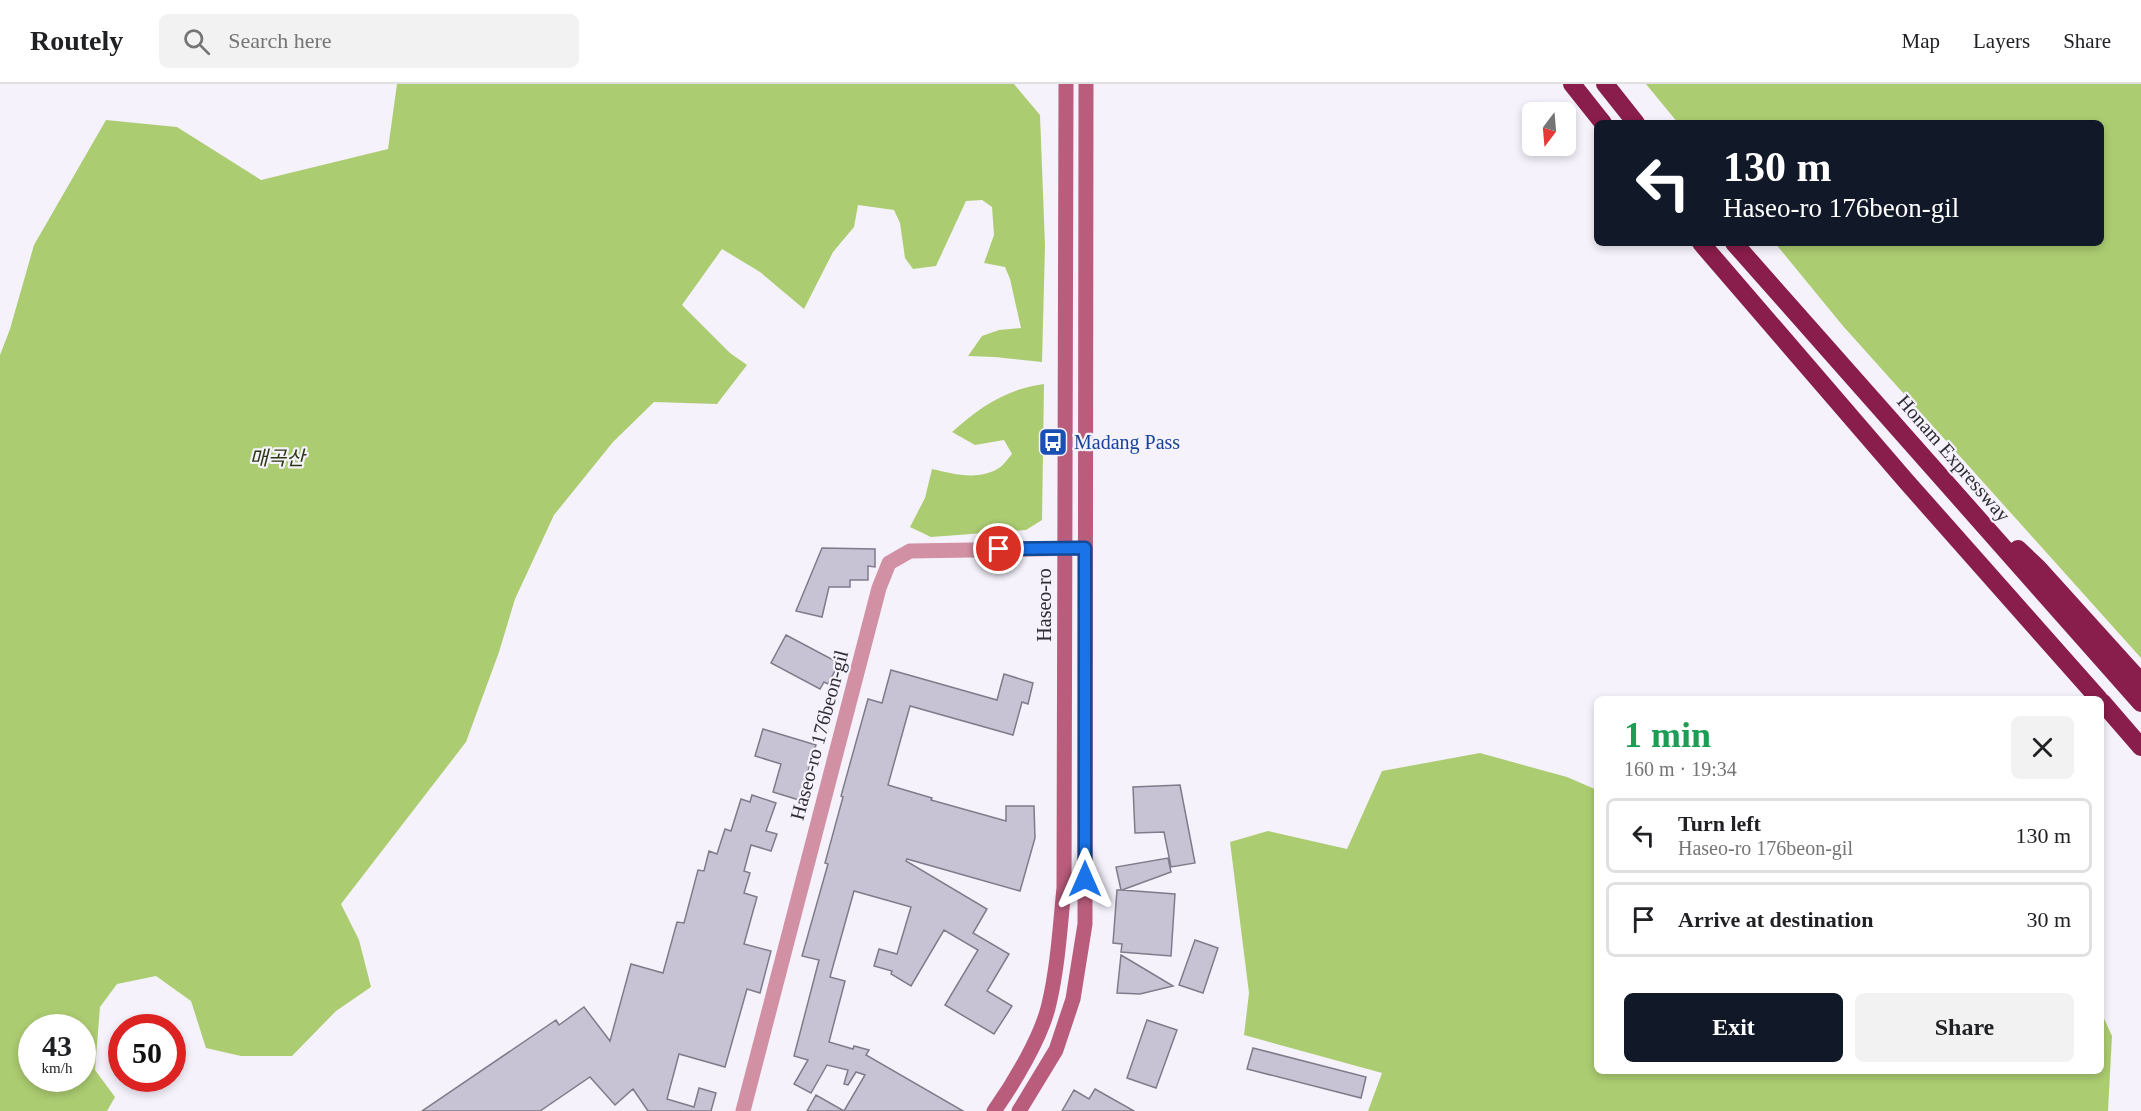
<!DOCTYPE html>
<meta charset="utf-8">
<style>
:root{--surface:#fff;--page:#f2f2f2;--text:#202124;--muted:#757577;--line:#e0e0e0;--accent:#111827}
body{margin:0;font-family:"Times New Roman","Noto Sans KR",serif;background:var(--page);color:var(--text);height:100vh;display:flex;flex-direction:column;font-size:22px;white-space:nowrap}
*{box-sizing:border-box;margin:0}
p{font-size:20px;color:var(--muted)}
.icon{flex:none;width:33px;height:33px;fill:none;stroke:currentColor;stroke-width:2;stroke-linecap:round;stroke-linejoin:round}
.map{position:relative;flex:1;overflow:hidden}
.details{position:absolute;left:1594px;top:612px;width:510px;height:378px;display:flex;flex-direction:column;background:var(--surface);border-radius:9px;box-shadow:0 3px 9px #0003}
.details>*{flex:none}
.guide{position:absolute;left:1594px;top:36px;width:510px;height:126px;border-radius:9px;box-shadow:0 3px 9px #0003;background:#111827;color:#fff;overflow:hidden}
.needle{width:39px;rotate:196deg}
.tools{position:absolute;left:1522px;top:18px;display:grid;gap:12px}
.tools a{display:grid;place-items:center;width:54px;height:54px;border-radius:9px;background:var(--surface);box-shadow:0 3px 9px #0003;font-size:30px}
.speed{position:absolute;left:18px;top:930px;display:flex;gap:12px;font-size:30px;font-weight:700;text-align:center}
.speed>*{display:grid;place-content:center;width:78px;height:78px;border-radius:50%;background:var(--surface);box-shadow:0 3px 9px #0003;line-height:1}
.speed small{font-size:15px;font-weight:400}
.speed .limit{border:9px solid #d22;background:#fff;color:#111}
.pin{position:absolute;display:grid;place-items:center;width:51px;height:51px;color:#fff;margin:-26px;border:3px solid #fff;border-radius:50%;box-shadow:0 2px 6px #0007}
.me{position:absolute;width:66px;margin:-33px;rotate:0deg;stroke-linejoin:round;filter:drop-shadow(0 0 4px #0008)}
.turn{display:flex;align-items:center;gap:21px;height:126px;padding:0 30px;font-size:27px}
.turn .icon{width:78px;height:78px;stroke-width:2.5}
.turn b{display:block;font-size:42px;line-height:51px}
.round{display:grid;place-items:center;flex:none;width:63px;height:63px;border-radius:9px;background:var(--page)}
.summary{display:flex;align-items:center;justify-content:space-between;height:102px;padding:0 30px}
h1{font-size:36px;font-weight:700;line-height:45px;color:#1e9e55}
.button{display:flex;gap:12px;margin-top:auto;padding:12px 30px}
.button a{flex:1;height:69px;border-radius:9px;background:var(--accent);color:#fff;font-size:24px;font-weight:700;line-height:69px;text-align:center}
.button a+a{background:var(--page);color:var(--text)}
ul{padding:0;list-style:none}
li{display:flex;align-items:center;gap:18px;height:75px;margin:0 12px 9px;padding:0 18px;border:3px solid var(--line);border-radius:9px}
li div{flex:1}
li b{display:block;font-size:22px}
li em{font-style:normal}
header{display:flex;align-items:center;gap:36px;box-sizing:border-box;height:84px;padding:0 30px;background:var(--surface);border-bottom:2px solid var(--line)}
header strong{font-size:28px}
nav{display:flex;gap:33px;margin-inline-start:auto;font-size:21px}
.search{width:420px;height:54px;background:var(--page);display:flex;align-items:center;gap:15px;box-sizing:border-box;padding:0 21px;border-radius:9px;color:var(--muted);font-size:22px}
.map>svg:first-child{display:block}
.forest{fill:#accc71;fill-rule:evenodd}
.building{fill:#c8c3d4;stroke:#807b8a;stroke-width:1.5}
.lines{fill:none;stroke-linecap:round;stroke-linejoin:round}
.street{stroke:#d190a3;stroke-width:15}
.secondary{stroke:#ba5d7c;stroke-width:15}
.highway{stroke:#891d4b;stroke-width:18}
.route-casing{stroke:#114b97;stroke-width:15}
.route{stroke:#1a73e8;stroke-width:10}
.labels{text-anchor:middle;dominant-baseline:central;stroke-width:4.5;stroke-linejoin:round;paint-order:stroke}
.transit-label{font-size:20px;fill:#164399;stroke:#f5f2fc;text-anchor:start}
.park-label{font-size:20px;font-style:italic;fill:#2b3812;stroke:#f5f2fc}
.street-label{font-size:20px;fill:#2f2d34;stroke:#f5f2fc}
</style>
<header>
<strong>Routely</strong>
<div class="search"><svg class="icon" aria-label="search" viewBox="0 0 24 24"><circle cx="10" cy="10" r="6"/><path d="M15 15l6 6"/></svg>Search here</div>
<nav><a>Map</a><a>Layers</a><a>Share</a></nav>
</header>
<div class="map">
<svg width="2141" height="1027" viewBox="0 0 2141 1027">
<rect width="100%" height="100%" fill="#f5f2fc"/>
<path class="forest" d="M397,0H1014L1040,31L1045,162L1042,278L995,273L968,272L982,252L999,246L1021,244L1010,195L1005,183L984,179L994,151L992,123L982,116L966,117L936,182L913,185L905,174L900,139L894,126L858,121L854,143L833,168L804,225L760,188L722,165L682,221L730,269L747,281L717,320L654,318L613,358L554,431L515,515L499,568L466,658L341,820L359,856L371,903L336,927L292,972H241L206,964L191,917L156,892L117,900L100,923L95,986L115,1013L107,1027H0V271L10,245L34,161L106,36L177,43L261,96L388,65ZM32,944H82V994H32Z
M1646,0H2141V574L1843,242L1775,159H2102V39H1678Z
M1044,300L1042,436L1026,446L931,453L910,443L925,414L932,385C954,390 978,397 999,384C1004,381 1008,374 1012,370L1004,356L975,361L952,348C980,323 1006,305 1044,300Z
M1480,669L1567,693L1597,706L1598,987H2102V930L2112,952L2108,1027H1368L1382,989L1244,951L1249,909L1230,758L1268,747L1347,765L1382,687Z"/>
<path class="building" d="M822,464L875,465V483L868,482V496H850V503H829L822,533L796,527Z
M786,551L839,579L828,600L824,598L820,605L771,579Z
M891,586L997,616L1004,590L1033,599L1028,620L1022,618L1013,651L910,622L888,701L932,714L931,716L1006,737V722H1034L1035,754L1020,807L907,775L906,777L987,825L973,849L1009,870L987,907L1012,922L994,950L945,921L978,866L944,846L911,902L891,890L892,887L874,882L879,865L897,870L911,823L854,807L830,893L845,897L829,958L853,965L854,962L869,966L866,971L963,1027H807L816,1011L844,1027L865,991L856,988L848,1001L844,1000L848,986L827,981L811,1009L794,1000L808,976L794,972L819,876L802,872L828,780L825,779L843,713L841,712L868,615L882,619Z
M763,645L816,661L799,716L773,708L781,680L755,672Z
M1180,701L1195,779L1171,783L1164,748L1135,749L1133,703Z
M752,711L776,719L766,747L777,750L771,767L751,761L744,787L750,789L744,809L757,813L744,860L771,867L760,909L747,905L725,983L679,970L667,1015L694,1023L699,1004L716,1009L711,1027H648L633,1005L615,1021L590,993L540,1027H422L556,936L559,941L584,923L610,957L631,880L663,889L677,838L684,839L698,786L704,787L709,767L717,770L725,745L731,747L741,715L750,718Z
M1168,774L1171,788L1122,806L1175,810L1171,872L1121,868L1122,860L1113,859L1117,806H1121L1116,783Z
M1195,856L1218,864L1203,909L1179,901Z
M1121,871L1173,902L1140,910L1117,909Z
M1147,936L1177,946L1156,1004L1127,994Z
M1253,964L1366,993L1361,1014L1247,985Z
M1095,1005L1134,1027H1062L1074,1006L1089,1015Z"/>
<g class="lines">
<path class="street" d="M743,1027L879,504L889,479L910,467L1085,464"/>
<path class="secondary" d="M994,1027C1014,999 1042,952 1049,920C1058,882 1060,843 1064,804L1066,0
M1019,1027L1056,966L1073,915L1085,840L1086,0"/>
<path class="highway" d="M1572,0L1603,39
M1605,0L1636,39
M1701,159L1906,397L2099,615
M1734,159L2141,619
M2018,465L2038,484L2141,598
M2102,618L2141,663"/>
</g>
<g class="lines">
<g class="route-casing">
<path id="route" d="M999,465L1085,464V795"/>
</g>
<use href="#route" class="route"/>
</g>
<defs>
<g id="bus-square" transform="scale(1.5)"><rect x="-9" y="-9" width="18" height="18" rx="4" fill="#1a4fb4" stroke="#f5f2fc"/><path d="M-5-6H5V4H4V6H2V4H-2V6H-4V4H-5ZM-3.5-4V0h7V-4ZM-3.5 1.2v1.5H-2V1.2ZM2 1.2v1.5H3.5V1.2Z" fill="#fff"/></g>
</defs>
<g fill-rule="evenodd">
<use href="#bus-square" x="1053" y="358"/>
</g>
<g class="labels">
<g class="transit-label">
<text x="1074" y="358">Madang Pass</text>
</g>
<g class="park-label">
<text x="277" y="374">매곡산</text>
</g>
<g class="street-label">
<text transform="translate(1954 374) rotate(49)">Honam Expressway</text>
<text transform="translate(1044 521) rotate(-90)">Haseo-ro</text>
<text transform="translate(819 651) rotate(-75)">Haseo-ro 176beon-gil</text>
</g>
</g>
</svg>
<div class="tools">
<a><svg class="needle" viewBox="-14 -14 28 28"><path d="M0-13l5 13h-10z" fill="#e53935"/><path d="M0 13l5-13h-10z" fill="#757577"/></svg></a>
</div>
<div class="speed"><div>43<small>km/h</small></div><div class="limit">50</div></div>
<div class="pin" style="left:999px;top:465px;background:#d93025"><svg class="icon" aria-label="arrive" viewBox="0 0 24 24"><path d="M6 21V4h12l-3 4 3 4H6"/></svg></div>
<svg class="me" style="left:1085px;top:795px" viewBox="-20 -20 40 40"><path d="M0-17L14 15 0 8-14 15z" fill="#1a73e8" stroke="#fff" stroke-width="4"/></svg>
<div class="guide">
<div class="turn"><svg class="icon" aria-label="left" viewBox="0 0 24 24"><path d="M17 20v-9H6M10 6l-5 5 5 5"/></svg><div><b>130 m</b>Haseo-ro 176beon-gil</div></div>
</div>
<section class="details">
<div class="summary"><div><h1>1 min</h1><p>160 m · 19:34</p></div><a class="round"><svg class="icon" aria-label="close" viewBox="0 0 24 24"><path d="M6 6l12 12M18 6L6 18"/></svg></a></div>
<ul>
<li><svg class="icon" aria-label="left" viewBox="0 0 24 24"><path d="M17 20v-9H6M10 6l-5 5 5 5"/></svg><div><b>Turn left</b><p>Haseo-ro 176beon-gil</p></div><em>130 m</em></li>
<li><svg class="icon" aria-label="arrive" viewBox="0 0 24 24"><path d="M6 21V4h12l-3 4 3 4H6"/></svg><div><b>Arrive at destination</b></div><em>30 m</em></li>
</ul>
<div class="button"><a>Exit</a><a>Share</a></div>
</section>
</div>
